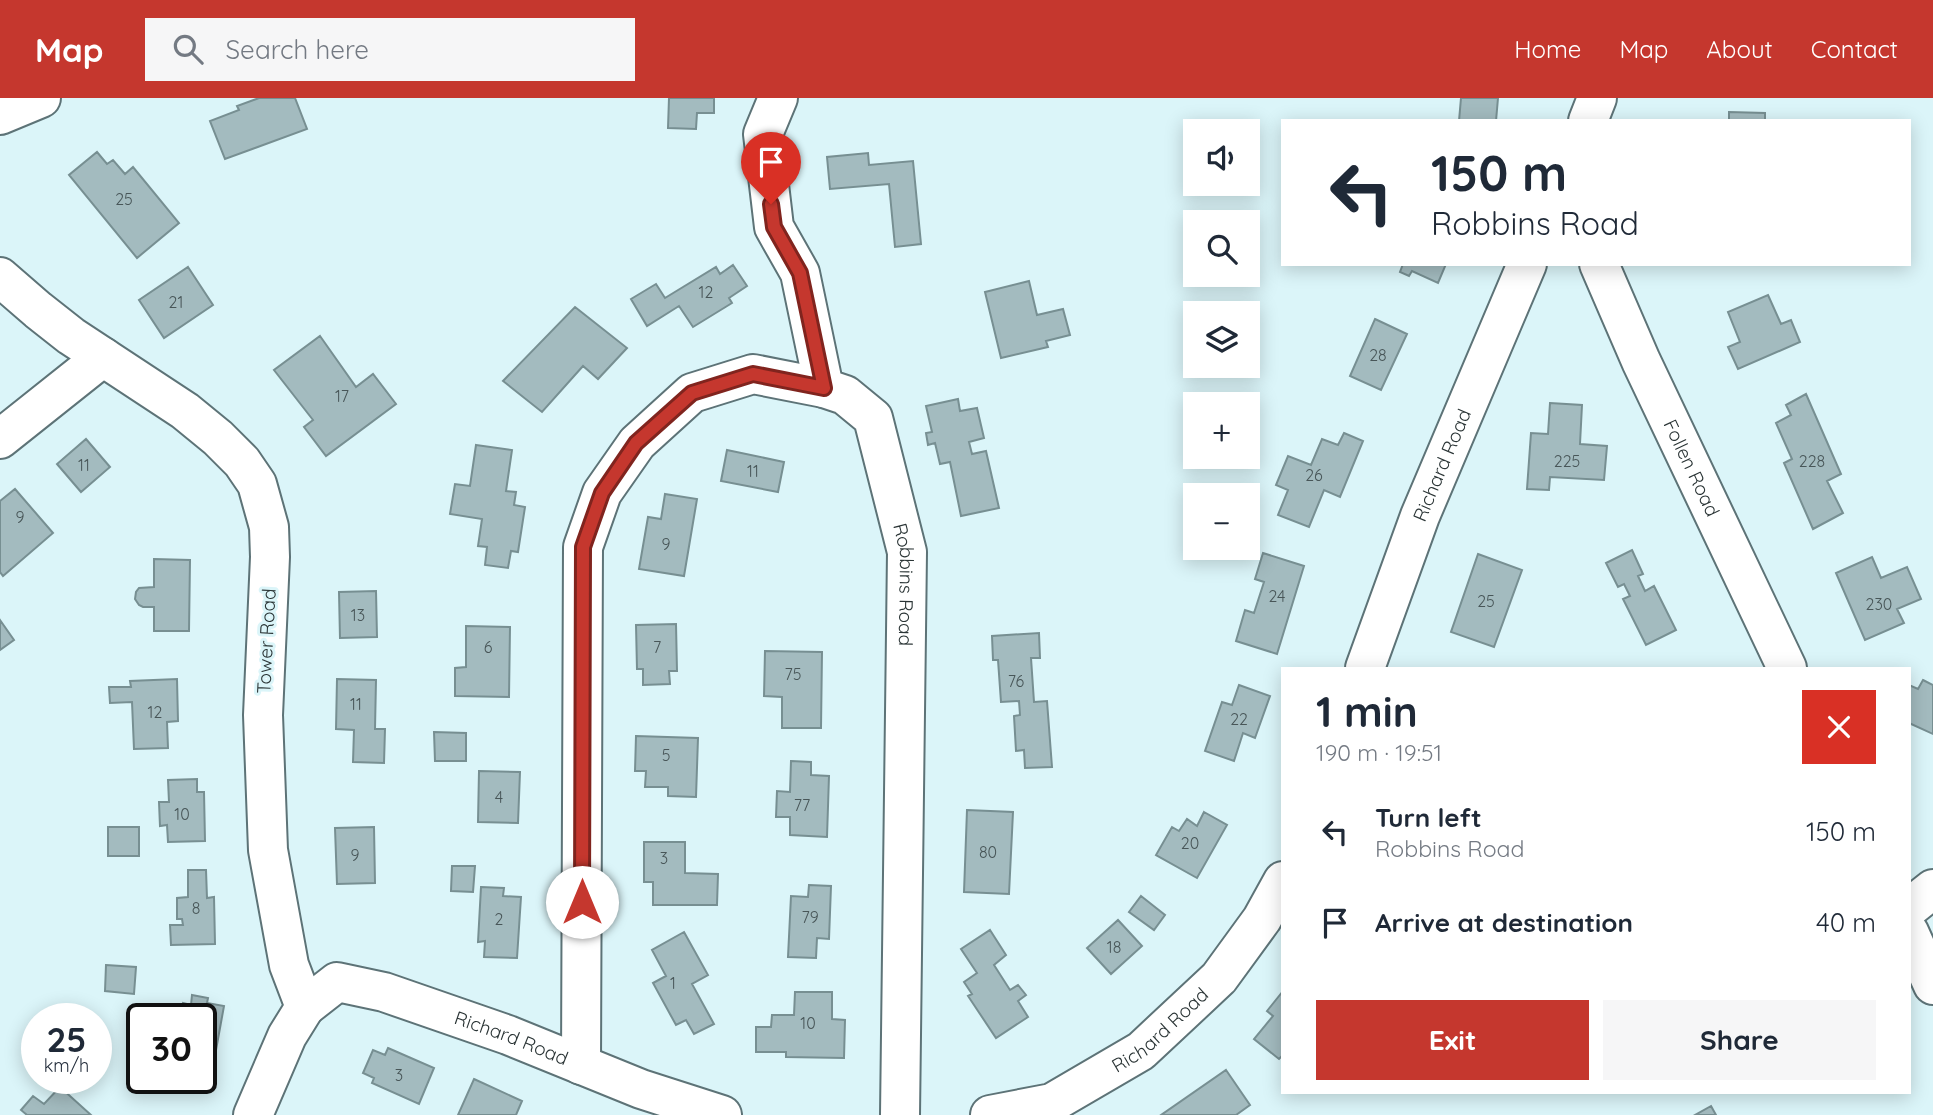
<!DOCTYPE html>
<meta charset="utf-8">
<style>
:root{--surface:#fff;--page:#f6f6f7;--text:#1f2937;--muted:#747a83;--accent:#c5372e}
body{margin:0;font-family:Quicksand,sans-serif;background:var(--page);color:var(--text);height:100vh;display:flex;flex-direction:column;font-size:26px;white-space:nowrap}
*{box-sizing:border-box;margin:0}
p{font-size:23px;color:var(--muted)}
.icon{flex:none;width:38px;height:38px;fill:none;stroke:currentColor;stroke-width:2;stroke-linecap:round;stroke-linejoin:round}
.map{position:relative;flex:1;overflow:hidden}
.drawer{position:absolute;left:1281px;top:569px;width:630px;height:427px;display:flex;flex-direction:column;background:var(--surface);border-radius:0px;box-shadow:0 4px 18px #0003}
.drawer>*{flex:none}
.hud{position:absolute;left:1281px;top:21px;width:630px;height:147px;border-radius:0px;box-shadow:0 4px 18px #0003;background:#fff;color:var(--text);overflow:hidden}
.controls{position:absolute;left:1183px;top:21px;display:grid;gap:14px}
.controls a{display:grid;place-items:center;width:77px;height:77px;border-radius:0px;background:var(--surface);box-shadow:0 4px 18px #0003;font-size:35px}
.speed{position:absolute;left:21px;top:905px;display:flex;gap:14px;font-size:35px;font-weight:700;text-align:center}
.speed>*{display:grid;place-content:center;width:91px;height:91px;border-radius:50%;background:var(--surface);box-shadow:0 4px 18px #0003;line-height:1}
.speed small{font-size:18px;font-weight:400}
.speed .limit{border:4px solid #111;border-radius:10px;background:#fff;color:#111}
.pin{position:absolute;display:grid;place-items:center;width:60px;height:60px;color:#fff;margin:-72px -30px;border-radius:50% 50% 50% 0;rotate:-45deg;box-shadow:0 0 7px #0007}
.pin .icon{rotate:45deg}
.me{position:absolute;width:77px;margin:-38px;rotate:0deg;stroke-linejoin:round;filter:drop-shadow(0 0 5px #0008)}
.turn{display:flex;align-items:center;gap:24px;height:147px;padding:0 35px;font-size:32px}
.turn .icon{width:91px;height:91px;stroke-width:2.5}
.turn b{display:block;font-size:49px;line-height:60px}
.round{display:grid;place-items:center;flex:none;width:74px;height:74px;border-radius:0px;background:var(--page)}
.head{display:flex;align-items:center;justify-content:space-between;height:119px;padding:0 35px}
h1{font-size:42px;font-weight:700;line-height:52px}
.button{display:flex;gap:14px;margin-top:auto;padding:14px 35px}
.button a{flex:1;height:80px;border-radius:0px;background:var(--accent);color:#fff;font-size:28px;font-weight:700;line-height:80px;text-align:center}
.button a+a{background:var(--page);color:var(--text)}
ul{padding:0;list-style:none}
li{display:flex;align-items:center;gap:21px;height:91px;padding:0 35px}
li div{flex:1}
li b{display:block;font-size:26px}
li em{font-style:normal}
header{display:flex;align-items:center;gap:42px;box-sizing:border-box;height:98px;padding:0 35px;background:var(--accent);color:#fff}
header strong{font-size:33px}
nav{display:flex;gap:38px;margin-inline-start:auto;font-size:24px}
.search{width:490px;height:63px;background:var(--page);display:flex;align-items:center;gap:18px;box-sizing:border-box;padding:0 24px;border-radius:0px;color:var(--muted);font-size:26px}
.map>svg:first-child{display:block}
.building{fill:#a3bbbf;stroke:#778f92;stroke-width:2}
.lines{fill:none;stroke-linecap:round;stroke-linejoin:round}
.minor-casing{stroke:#5d7377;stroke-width:42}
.minor{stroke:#fff;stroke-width:38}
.route-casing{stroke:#80241e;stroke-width:18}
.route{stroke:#c5372e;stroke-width:12}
.labels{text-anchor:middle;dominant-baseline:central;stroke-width:6;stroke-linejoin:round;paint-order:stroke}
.number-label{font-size:16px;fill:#485658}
.street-label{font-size:19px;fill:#2a3435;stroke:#dbf5f9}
</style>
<header>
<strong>Map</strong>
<div class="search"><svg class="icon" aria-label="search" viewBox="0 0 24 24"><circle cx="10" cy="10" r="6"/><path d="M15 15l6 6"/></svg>Search here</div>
<nav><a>Home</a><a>Map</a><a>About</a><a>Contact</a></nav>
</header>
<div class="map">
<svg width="1933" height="1017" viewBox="0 0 1933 1017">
<rect width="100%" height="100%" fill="#dbf5f9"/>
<path class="building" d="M259,0H295L307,31L225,61L210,23L239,12L237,8Z
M669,0H714V15H697L696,31L668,30Z
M1461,0H1498L1496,23H1459Z
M1729,14L1765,15V23H1729Z
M97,54L107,66L113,62L125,76L133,69L179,125L137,160L69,77Z
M868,55L869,67L913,63L921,146L895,149L889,86L830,91L827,59Z
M1403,166H1446L1438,185L1412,173L1409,178L1400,174Z
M733,167L747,188L729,200L732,205L693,229L679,208L647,228L631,201L656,186L665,200L716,169L720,176Z
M188,169L213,207L164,240L139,202Z
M1029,183L1037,217L1063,211L1070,237L1046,243L1048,249L1001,260L985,194Z
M1768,197L1781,226L1791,222L1800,244L1738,271L1728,249L1740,244L1728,214Z
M575,209L627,250L598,281L583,268L542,314L503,283Z
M1375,221L1407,236L1381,292L1350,278Z
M320,238L356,289L373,276L396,306L326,358L304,329L313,322L274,272Z
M1806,296L1841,376L1827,383L1843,415L1813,431L1784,365L1792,361L1776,325L1791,317L1786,307Z
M958,301L960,313L977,310L984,340L969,344L972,356L986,353L999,410L961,418L950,364L940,366L935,345L928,347L926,335L932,334L926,308Z
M1550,305L1582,307L1580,346L1607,348L1604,382L1550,379L1549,392L1527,391L1531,335L1548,336Z
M1344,335L1363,343L1340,399L1324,392L1309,429L1278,417L1288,392L1276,387L1288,358L1311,367L1322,341L1338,347Z
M86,341L110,369L81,394L57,366Z
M476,347L512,352L506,393L516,394L514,407L525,409L518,454L511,453L508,470L485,467L487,449L478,448L482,421L450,416L455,386L470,388Z
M727,352L784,364L778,394L721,383Z
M15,391L53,435L3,478L0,474V403Z
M665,396L697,401L684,478L639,471L648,419L661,421Z
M1632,452L1643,476L1638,478L1645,493L1654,488L1676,532L1646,547L1623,501L1630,498L1624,486L1618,489L1606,465Z
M1263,455L1304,468L1277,556L1236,543L1245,512L1254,515L1264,484L1255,481Z
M1478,456L1522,472L1494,549L1451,534Z
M1872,459L1881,480L1907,469L1921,501L1897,511L1904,525L1865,542L1836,475Z
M154,461L190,462L189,533H154V509H143L139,507L135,501L136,494L139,490L154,489Z
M376,493L377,539L340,540L339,494Z
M0,522L14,542L0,552Z
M676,526L677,573H669L670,586L643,587V571H637L636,527Z
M466,528L510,529L509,599L455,598V570L466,569Z
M1039,535L1040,560H1031L1034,604L1047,603L1052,669L1025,670L1024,652L1016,653L1014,618L1020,617L1019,603L1001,604L998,562H993L992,538Z
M765,553L822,554L821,630H782V599L764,598Z
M177,581L178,623L167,624L168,650L134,651L132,604L110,605L109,589H131L130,583Z
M337,581L376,582L375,631H385L384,665L353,664L354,632L336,631Z
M1923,582L1933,587V636L1909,625V587L1918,591Z
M1239,587L1270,598L1255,640L1243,635L1234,663L1205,653L1222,604L1232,607Z
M434,634L466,635V663H435Z
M636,638L698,640L696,699L668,698V689H645L646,673H635Z
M791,663L811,664V677L829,678L827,739L790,737V719H776L777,693L790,694Z
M479,673L520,674L518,725L478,724Z
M197,681V694H204L205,743L168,744L167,727L160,728L159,704H169L168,682Z
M967,712L1013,714L1009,796L964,794Z
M1204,714L1227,727L1197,780L1156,757L1172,729L1179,733L1187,721L1197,728Z
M108,729H139V758H108Z
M374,729L375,785L337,786L335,730Z
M644,744H685V775L718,776L717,807H653V784H644Z
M452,768H475L473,794L451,793Z
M188,772H206L207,800L214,799L215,846L171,847L170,827H183L182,821H177V800L188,799Z
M809,787L831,788L829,841L817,840L816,860L788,859L791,798L808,799Z
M481,789L504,790L503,798L521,799L517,860L484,859L485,843L478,844Z
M1141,798L1165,817L1154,832L1129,814Z
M1118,822L1142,848L1111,876L1087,850Z
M990,832L1006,857L994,867L1010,892L1018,887L1026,897L1018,903L1028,919L996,940L968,898L972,896L964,884L977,875L961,851Z
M684,834L708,877L692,886L714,926L694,936L686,922L676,927L653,885L666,878L652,852Z
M106,867L136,869L134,896L105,893Z
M1283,893V957L1279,961L1254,941L1273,918L1267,913Z
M795,894H832V921L845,922L844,960L786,959V954H756V929H771L772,917H794Z
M192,897L208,900L207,905L224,908L216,952L210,951L207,966L201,965V920H180L183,905L191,907Z
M388,950L434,970L419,1006L372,985L374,980L363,975L373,952L385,957Z
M1226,972L1250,1007L1236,1017H1161Z
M474,981L522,1003L516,1017H458Z
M60,989L91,1017H27L21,1012L33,998L44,1006Z
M1711,1008L1716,1017H1695Z"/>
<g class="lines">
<g class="minor-casing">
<g id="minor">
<path id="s1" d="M778,0L763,36L774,129L800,175L824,290L845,297L873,320L907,454L900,1017"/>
<path d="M0,17L41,0"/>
<path d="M1588,23L1597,0"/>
<path id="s2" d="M1599,166L1641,263L1787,570"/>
<path d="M0,179L38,212L71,238L185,313L218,340L242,364L257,386L269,429L270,459L263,617L268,752L289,867L305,909L287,938L253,1017"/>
<path d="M0,341L103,259"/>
<path id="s3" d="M1365,570L1420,418L1527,166"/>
<path d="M1909,810L1933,791"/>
<path d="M1909,834L1933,887"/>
<path id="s4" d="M305,909L337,884L384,894L508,937L641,991L722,1017"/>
<path d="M581,967L583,449L602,395L637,345L692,295L753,276L824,290"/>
<path id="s5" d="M990,1017L1052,1005L1141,953L1219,880L1262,821L1283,783"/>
</g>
</g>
<use href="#minor" class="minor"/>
</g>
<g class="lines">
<g class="route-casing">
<path id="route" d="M582,804L583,449L602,395L636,345L692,295L753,276L824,290L800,175L774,129L771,106"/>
</g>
<use href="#route" class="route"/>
</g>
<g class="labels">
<g class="number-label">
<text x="124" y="101">25</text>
<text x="706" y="194">12</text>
<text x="176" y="204">21</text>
<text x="1378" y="257">28</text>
<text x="342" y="298">17</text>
<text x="1567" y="363">225</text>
<text x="1812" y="363">228</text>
<text x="84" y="367">11</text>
<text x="753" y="373">11</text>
<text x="1314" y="377">26</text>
<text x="20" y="419">9</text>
<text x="666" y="446">9</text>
<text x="1277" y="498">24</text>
<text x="1486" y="503">25</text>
<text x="1879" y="506">230</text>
<text x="358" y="517">13</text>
<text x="488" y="549">6</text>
<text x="657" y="549">7</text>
<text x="793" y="576">75</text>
<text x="1016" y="583">76</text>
<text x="356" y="606">11</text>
<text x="155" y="614">12</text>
<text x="1239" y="621">22</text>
<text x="666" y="657">5</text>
<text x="499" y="699">4</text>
<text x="802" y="707">77</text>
<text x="182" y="716">10</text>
<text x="1190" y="745">20</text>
<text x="988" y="754">80</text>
<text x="355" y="757">9</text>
<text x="664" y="760">3</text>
<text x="196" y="810">8</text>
<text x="810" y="819">79</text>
<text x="499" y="821">2</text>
<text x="1114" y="849">18</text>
<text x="673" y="885">1</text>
<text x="808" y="925">10</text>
<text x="399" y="977">3</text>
</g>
<g class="street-label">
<text stroke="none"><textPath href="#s3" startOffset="217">Richard Road</textPath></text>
<text stroke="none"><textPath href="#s2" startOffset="224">Follen Road</textPath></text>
<text stroke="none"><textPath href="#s1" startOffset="532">Robbins Road</textPath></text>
<text transform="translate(266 543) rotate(-87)">Tower Road</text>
<text stroke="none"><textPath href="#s5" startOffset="194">Richard Road</textPath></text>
<text stroke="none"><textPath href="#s4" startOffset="224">Richard Road</textPath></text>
</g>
</g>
</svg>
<div class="controls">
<a><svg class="icon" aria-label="sound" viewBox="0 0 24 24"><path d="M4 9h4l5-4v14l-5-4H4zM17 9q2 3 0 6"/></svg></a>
<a><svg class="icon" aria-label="search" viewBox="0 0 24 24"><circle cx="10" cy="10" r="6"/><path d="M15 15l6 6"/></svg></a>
<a><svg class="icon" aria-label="layers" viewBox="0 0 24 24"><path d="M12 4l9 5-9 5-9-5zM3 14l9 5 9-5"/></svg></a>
<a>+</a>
<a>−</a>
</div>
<div class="speed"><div>25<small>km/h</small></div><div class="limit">30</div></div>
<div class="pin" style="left:771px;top:106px;background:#d93025"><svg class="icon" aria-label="arrive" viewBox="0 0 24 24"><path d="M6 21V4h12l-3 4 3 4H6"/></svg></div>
<svg class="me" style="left:582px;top:804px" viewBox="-20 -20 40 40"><circle r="19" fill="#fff"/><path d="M0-13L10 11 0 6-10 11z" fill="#c5372e"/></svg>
<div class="hud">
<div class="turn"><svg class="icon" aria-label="left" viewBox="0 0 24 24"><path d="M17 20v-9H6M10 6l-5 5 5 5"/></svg><div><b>150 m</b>Robbins Road</div></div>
</div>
<section class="drawer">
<div class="head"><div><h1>1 min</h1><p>190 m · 19:51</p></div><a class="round" style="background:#d93025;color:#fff"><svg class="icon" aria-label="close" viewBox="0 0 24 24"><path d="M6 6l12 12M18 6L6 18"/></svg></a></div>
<ul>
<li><svg class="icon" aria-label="left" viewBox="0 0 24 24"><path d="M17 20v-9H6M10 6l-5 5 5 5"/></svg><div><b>Turn left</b><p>Robbins Road</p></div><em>150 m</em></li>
<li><svg class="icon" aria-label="arrive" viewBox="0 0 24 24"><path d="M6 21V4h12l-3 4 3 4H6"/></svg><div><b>Arrive at destination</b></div><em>40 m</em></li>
</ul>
<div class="button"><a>Exit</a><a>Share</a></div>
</section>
</div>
